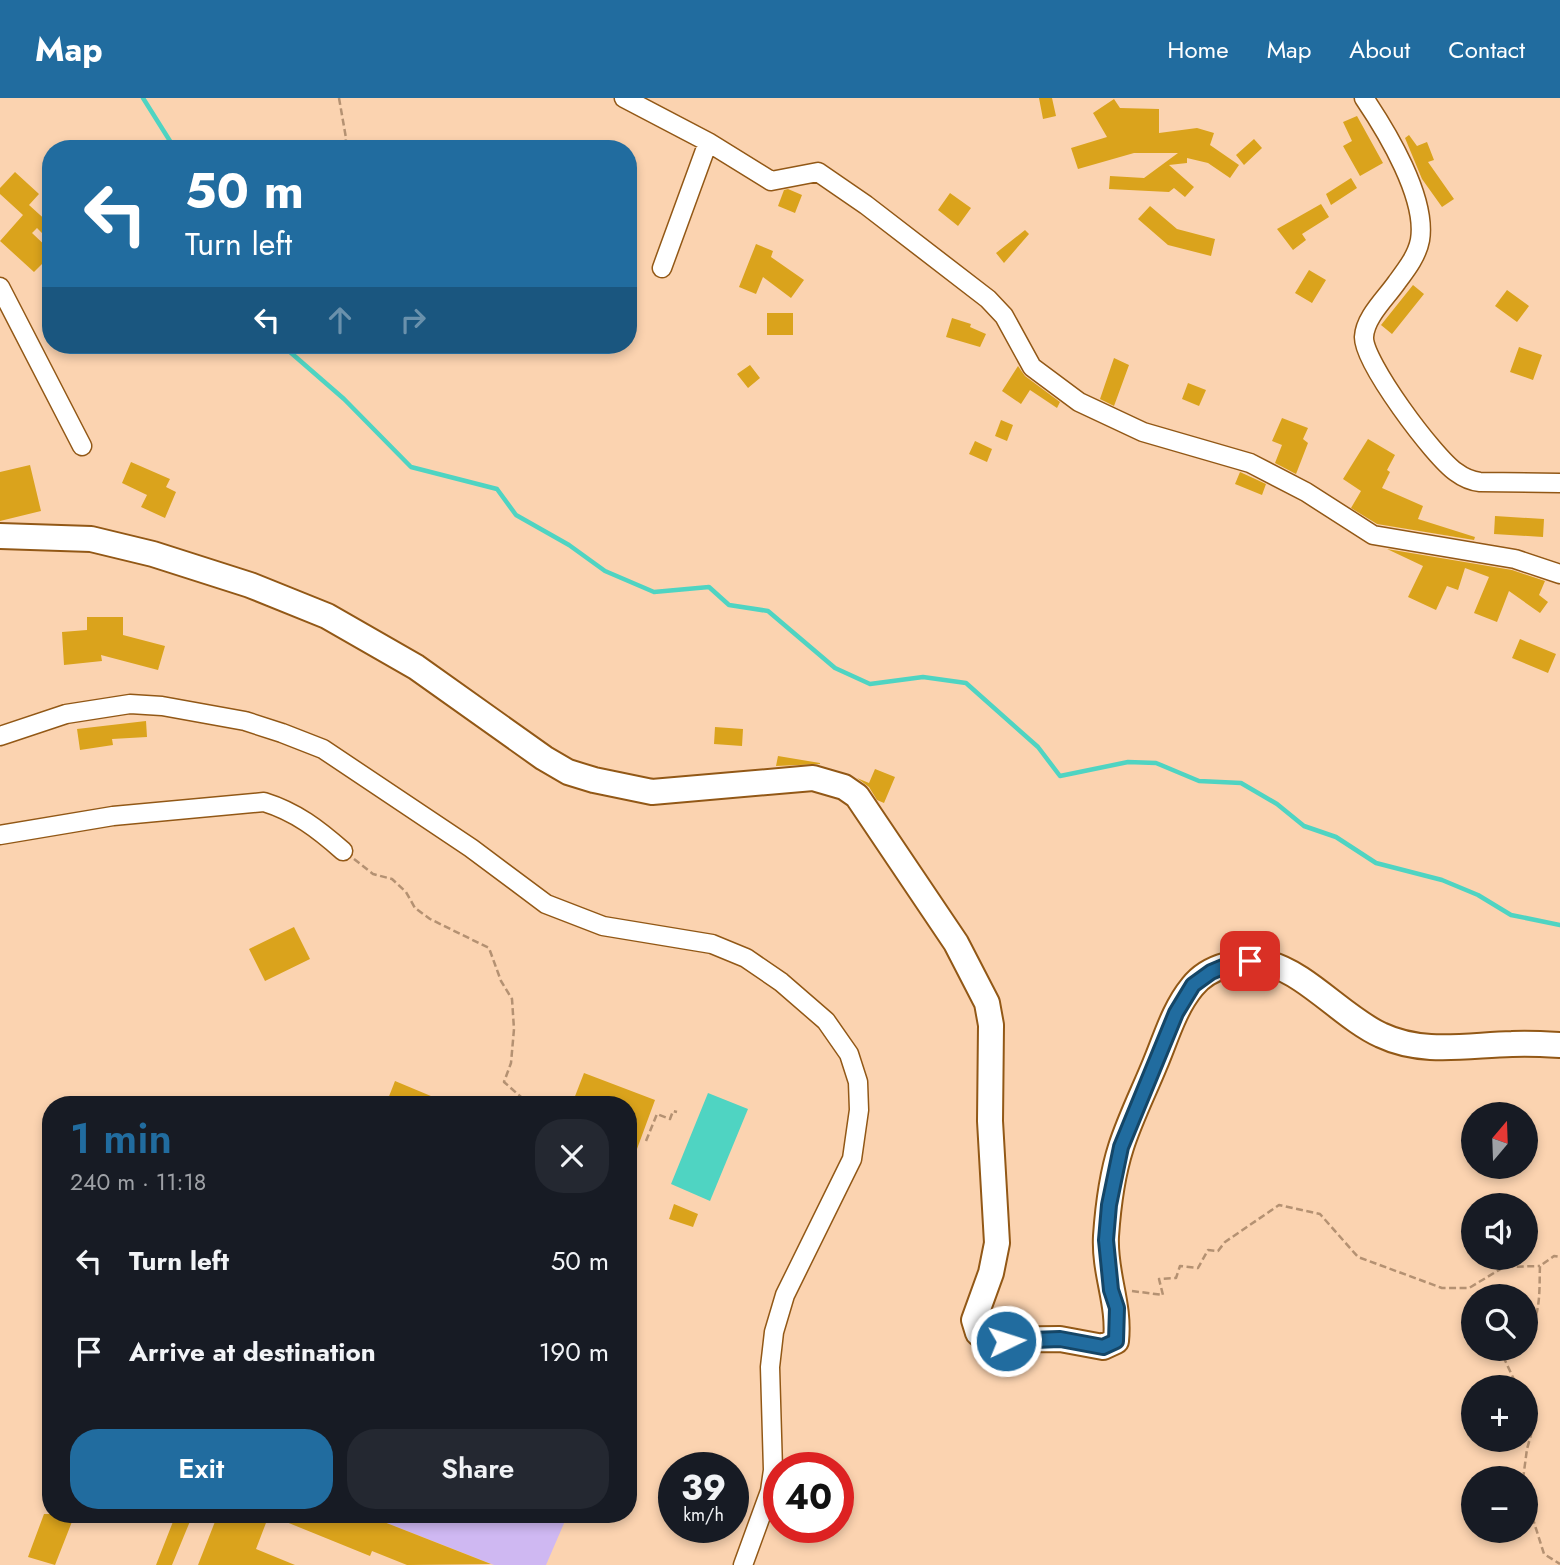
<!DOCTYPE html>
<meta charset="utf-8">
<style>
:root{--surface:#171b24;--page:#242831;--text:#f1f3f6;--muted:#9ea1a6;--accent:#216c9f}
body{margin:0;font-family:Jost,sans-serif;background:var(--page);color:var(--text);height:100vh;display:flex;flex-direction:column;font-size:26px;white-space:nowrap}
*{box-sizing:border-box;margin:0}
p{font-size:23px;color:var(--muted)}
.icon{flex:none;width:38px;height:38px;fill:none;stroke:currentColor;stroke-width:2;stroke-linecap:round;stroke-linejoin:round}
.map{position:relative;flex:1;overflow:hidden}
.sheet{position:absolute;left:42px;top:998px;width:595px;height:427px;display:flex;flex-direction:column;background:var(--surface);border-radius:28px;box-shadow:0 4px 10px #0003}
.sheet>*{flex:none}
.guide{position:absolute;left:42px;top:42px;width:595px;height:214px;border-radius:28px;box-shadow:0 4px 10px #0003;background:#216c9f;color:#fff;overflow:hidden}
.needle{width:46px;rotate:19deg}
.controls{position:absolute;left:1461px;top:1004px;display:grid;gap:14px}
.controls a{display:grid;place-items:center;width:77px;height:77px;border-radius:50%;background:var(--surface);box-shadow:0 4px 10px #0003;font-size:35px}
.speed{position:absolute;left:658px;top:1354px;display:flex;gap:14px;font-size:35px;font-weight:700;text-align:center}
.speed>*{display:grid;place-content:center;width:91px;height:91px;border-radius:50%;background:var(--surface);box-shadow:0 4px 10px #0003;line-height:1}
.speed small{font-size:18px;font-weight:400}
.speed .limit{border:10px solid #d22;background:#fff;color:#111}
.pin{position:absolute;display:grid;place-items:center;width:60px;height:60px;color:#fff;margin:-30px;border-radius:14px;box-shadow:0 4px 10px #0006}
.me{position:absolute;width:77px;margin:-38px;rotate:86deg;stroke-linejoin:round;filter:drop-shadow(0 0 5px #0008)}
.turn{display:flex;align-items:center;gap:24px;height:147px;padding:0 28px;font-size:32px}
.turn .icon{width:91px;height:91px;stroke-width:2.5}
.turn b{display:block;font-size:49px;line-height:60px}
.lanes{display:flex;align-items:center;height:66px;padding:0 28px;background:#0003;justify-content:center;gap:35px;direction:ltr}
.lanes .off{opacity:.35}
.round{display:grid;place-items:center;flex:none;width:74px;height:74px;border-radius:28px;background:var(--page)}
.overview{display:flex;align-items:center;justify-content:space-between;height:119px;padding:0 28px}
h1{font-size:42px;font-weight:600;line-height:52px;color:var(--accent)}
.primary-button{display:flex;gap:14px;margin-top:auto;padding:14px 28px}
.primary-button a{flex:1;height:80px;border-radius:28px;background:var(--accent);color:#fff;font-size:28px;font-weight:600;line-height:80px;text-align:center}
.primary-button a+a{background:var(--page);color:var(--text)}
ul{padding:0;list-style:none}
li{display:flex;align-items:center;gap:21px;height:91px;padding:0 28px}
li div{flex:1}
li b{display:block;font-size:26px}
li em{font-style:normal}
header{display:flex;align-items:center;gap:42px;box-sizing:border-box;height:98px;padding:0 35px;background:var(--accent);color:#fff}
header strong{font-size:33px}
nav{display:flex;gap:38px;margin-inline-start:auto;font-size:24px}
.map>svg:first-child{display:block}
.green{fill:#cfb8f2}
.water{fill:#4fd4c2}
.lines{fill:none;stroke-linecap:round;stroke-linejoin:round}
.stream{stroke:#4fd4c2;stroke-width:4.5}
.building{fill:#daa31c}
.street-casing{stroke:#925816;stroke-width:21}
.secondary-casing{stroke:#925816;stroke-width:28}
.path{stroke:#b49172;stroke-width:2.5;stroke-dasharray:7 3.5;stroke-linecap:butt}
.street{stroke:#fff;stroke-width:18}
.secondary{stroke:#fff;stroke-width:24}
.route-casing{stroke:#154667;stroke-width:18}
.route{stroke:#216c9f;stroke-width:12}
</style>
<header>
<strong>Map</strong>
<nav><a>Home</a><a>Map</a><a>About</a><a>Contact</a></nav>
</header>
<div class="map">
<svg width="1560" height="1467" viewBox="0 0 1560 1467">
<rect width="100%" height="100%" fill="#fbd3b0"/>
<path class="green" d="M387,1416H568L546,1467H494L384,1424Z"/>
<path class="water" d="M708,995L748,1011L710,1103L671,1086Z"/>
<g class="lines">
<path class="stream" d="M143,0L175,51
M282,247L344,301L411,369L497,391L516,417L569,447L605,473L654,494L709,489L729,507L768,513L835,570L870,586L923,579L966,585L1038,649L1060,678L1128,664L1156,665L1199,683L1241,685L1277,706L1304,728L1336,739L1376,765L1442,782L1478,797L1511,817L1560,827"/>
</g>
<path class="building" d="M1039,0H1052L1056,18L1043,21Z
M1114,1L1120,10L1159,11V35L1197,30L1214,35L1210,47L1239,67L1230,80L1208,65L1187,60V65L1169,67L1194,89L1185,99L1174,90L1169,94L1109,91L1110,78L1144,80L1178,55H1134L1078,71L1071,50L1107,39L1093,15Z
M1357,18L1383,65L1360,78L1343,48L1352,43L1343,24Z
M1409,37L1417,48L1427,44L1434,62L1428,64L1454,101L1442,109L1422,81L1405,40Z
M1254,41L1262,50L1244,67L1236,57Z
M15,74L39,96L29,107L50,126L42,135L37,130L32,135L51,153V157L34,174L0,143L23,117L0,96V90Z
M1351,80L1357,90L1331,107L1326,96Z
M788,91L802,97L795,115L778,108L784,92Z
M950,95L971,110L958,128L938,112Z
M1321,106L1329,119L1302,136L1306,142L1293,152L1277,131Z
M1150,108L1177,131L1215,141L1211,158L1168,147L1138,121Z
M1025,132L1029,136L1004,165L996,155Z
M756,146L773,153L771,159L804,182L791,200L763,179L756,196L739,189Z
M1309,172L1326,182L1312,205L1295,195Z
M1413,187L1424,196L1392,236L1381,227Z
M1507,192L1529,208L1517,224L1495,208Z
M767,215H793V237H767Z
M952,220L971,226L970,229L986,236L980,249L946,239Z
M1519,249L1542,257L1533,282L1510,274Z
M1114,260L1129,267L1114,308L1100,301Z
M750,267L760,280L748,290L737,276Z
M1018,268L1025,278L1060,304L1057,310L1030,292L1021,306L1002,293Z
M1188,285L1206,292L1199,308L1182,301Z
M1282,320L1308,330L1303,341L1308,345L1296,376L1275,365L1282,347L1272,343Z
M1001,322L1013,327L1007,343L995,338Z
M1368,341L1395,357L1387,372L1390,374L1382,390L1423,408L1418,421L1475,439L1474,442L1377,426L1351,410L1361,393L1343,381Z
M975,343L992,351L987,364L969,356Z
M131,364L170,381L166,389L176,394L165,420L141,409L147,397L122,385Z
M30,367L41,413L0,423V374Z
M1240,374L1266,386L1262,397L1235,386Z
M1495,418L1544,421L1543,439L1494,436Z
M1387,451L1512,472L1545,483L1539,497L1548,504L1540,515L1509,493L1497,524L1474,515L1489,479L1465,470L1458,492L1447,488L1436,512L1408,499L1423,468Z
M87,519H123V537L165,548L158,572L101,557L102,563L64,567L62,534L87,532Z
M1520,541L1556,556L1548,575L1512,560Z
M146,623L147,639L112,641L113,647L80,652L77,631Z
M715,629L743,631L742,648L714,646Z
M778,658L820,665V666L776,668Z
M875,671L895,679L884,705L877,702L869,689L857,680L869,685Z
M294,829L310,861L265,883L249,851Z
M584,975L655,1002L630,1070L628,1006H572Z
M395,983L450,1006H386Z
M674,1106L698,1116L693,1129L669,1121Z
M44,1416H75L55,1467L28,1459Z
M176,1416H193L172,1467H156Z
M218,1416H387L384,1424L491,1466L407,1467L372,1453L370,1458L269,1417L256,1451L295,1467H198Z"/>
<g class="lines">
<g class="street-casing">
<path id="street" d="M624,0L708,44L771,83L818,74L866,107L988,201L1004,218L1032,269L1079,304L1143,334L1250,365L1306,394L1373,437L1515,461L1560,476
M1364,0C1387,34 1427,100 1420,142C1417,158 1406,172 1397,184C1386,200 1365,219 1364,239C1363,264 1434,359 1456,374C1464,380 1471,383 1480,384L1560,385
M662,170L708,44
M0,189L82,348
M0,638L66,616L130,606L162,608L245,623L282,635L323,651L471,750L546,806L603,828L712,846L746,860L781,884L826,923L849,956L858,984L859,1012L852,1061L785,1197L774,1234L770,1269L773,1372L770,1393L743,1467
M0,737L113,718L264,704C296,714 318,731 343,753"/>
</g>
<g class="secondary-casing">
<path id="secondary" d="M0,438L91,441L153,456L250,487L327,518L416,569L544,660L568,674L594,682L652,694L813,680L844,689L857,698L956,845L987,905L991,927L990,1023L997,1145L991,1175L974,1222L978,1235L987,1242L1060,1241L1103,1249L1116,1243C1120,1205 1104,1176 1106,1138C1108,1109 1112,1077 1121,1049C1130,1021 1144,993 1155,966C1166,940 1174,911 1192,889C1209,867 1243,860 1269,866C1306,875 1345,921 1381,937C1423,957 1468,947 1512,946C1528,945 1544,946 1560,947"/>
</g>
<path class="path" d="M339,0L346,40L345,51
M354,761L373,776L392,781L406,794L415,810L430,821L489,850L501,883L512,901L514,931L511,965L504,984L529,1006
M646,1043L657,1016L670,1021L673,1013L677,1014
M1132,1193L1163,1197L1159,1181L1176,1180L1180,1168L1198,1170L1208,1152L1218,1153L1225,1144L1279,1107L1320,1116L1358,1159L1442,1190H1469L1504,1169L1540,1168
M1526,1235C1542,1220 1539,1188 1540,1168L1554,1158L1560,1159
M1508,1251L1502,1256L1518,1290
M1523,1381L1527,1351L1536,1319L1526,1305
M1526,1399L1544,1456L1560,1466"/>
<use href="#street" class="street"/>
<use href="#secondary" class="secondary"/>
</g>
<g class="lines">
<g class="route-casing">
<path id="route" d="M1006,1243L1060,1241L1103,1249L1116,1243L1117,1210L1111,1192L1106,1142L1109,1107L1121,1049L1176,915L1193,887L1211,874L1230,866L1250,863"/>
</g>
<use href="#route" class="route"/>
</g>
</svg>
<div class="controls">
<a><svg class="needle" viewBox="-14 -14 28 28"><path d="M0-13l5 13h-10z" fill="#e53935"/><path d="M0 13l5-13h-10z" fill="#9ea1a6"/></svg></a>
<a><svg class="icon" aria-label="sound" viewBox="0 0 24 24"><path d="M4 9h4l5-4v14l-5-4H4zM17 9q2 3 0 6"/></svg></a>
<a><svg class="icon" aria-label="search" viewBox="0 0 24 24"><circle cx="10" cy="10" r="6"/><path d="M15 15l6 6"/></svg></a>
<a>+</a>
<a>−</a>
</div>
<div class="speed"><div>39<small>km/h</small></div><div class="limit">40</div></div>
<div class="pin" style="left:1250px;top:863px;background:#d93025"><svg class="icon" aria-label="arrive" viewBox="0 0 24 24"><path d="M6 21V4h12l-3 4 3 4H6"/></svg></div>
<svg class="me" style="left:1006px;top:1243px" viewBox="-20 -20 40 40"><circle r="17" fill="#216c9f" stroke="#fff" stroke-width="3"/><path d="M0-11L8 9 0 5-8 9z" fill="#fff"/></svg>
<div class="guide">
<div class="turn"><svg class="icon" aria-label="left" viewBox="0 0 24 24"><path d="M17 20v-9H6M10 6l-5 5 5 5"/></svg><div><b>50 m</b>Turn left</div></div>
<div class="lanes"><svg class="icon" aria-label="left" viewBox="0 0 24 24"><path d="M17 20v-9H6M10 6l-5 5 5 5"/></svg><svg class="icon off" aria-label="ahead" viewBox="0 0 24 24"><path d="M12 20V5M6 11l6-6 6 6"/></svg><svg class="icon off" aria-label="right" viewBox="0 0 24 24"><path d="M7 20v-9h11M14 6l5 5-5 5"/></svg></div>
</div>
<section class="sheet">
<div class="overview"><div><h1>1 min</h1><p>240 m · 11:18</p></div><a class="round"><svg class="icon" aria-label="close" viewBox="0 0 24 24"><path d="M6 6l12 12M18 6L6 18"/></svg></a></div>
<ul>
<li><svg class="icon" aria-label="left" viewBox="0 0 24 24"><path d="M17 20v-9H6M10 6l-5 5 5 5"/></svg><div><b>Turn left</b></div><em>50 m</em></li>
<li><svg class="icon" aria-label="arrive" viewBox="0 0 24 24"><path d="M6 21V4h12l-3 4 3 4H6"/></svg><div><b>Arrive at destination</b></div><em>190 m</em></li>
</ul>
<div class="primary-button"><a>Exit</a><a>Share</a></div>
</section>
</div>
